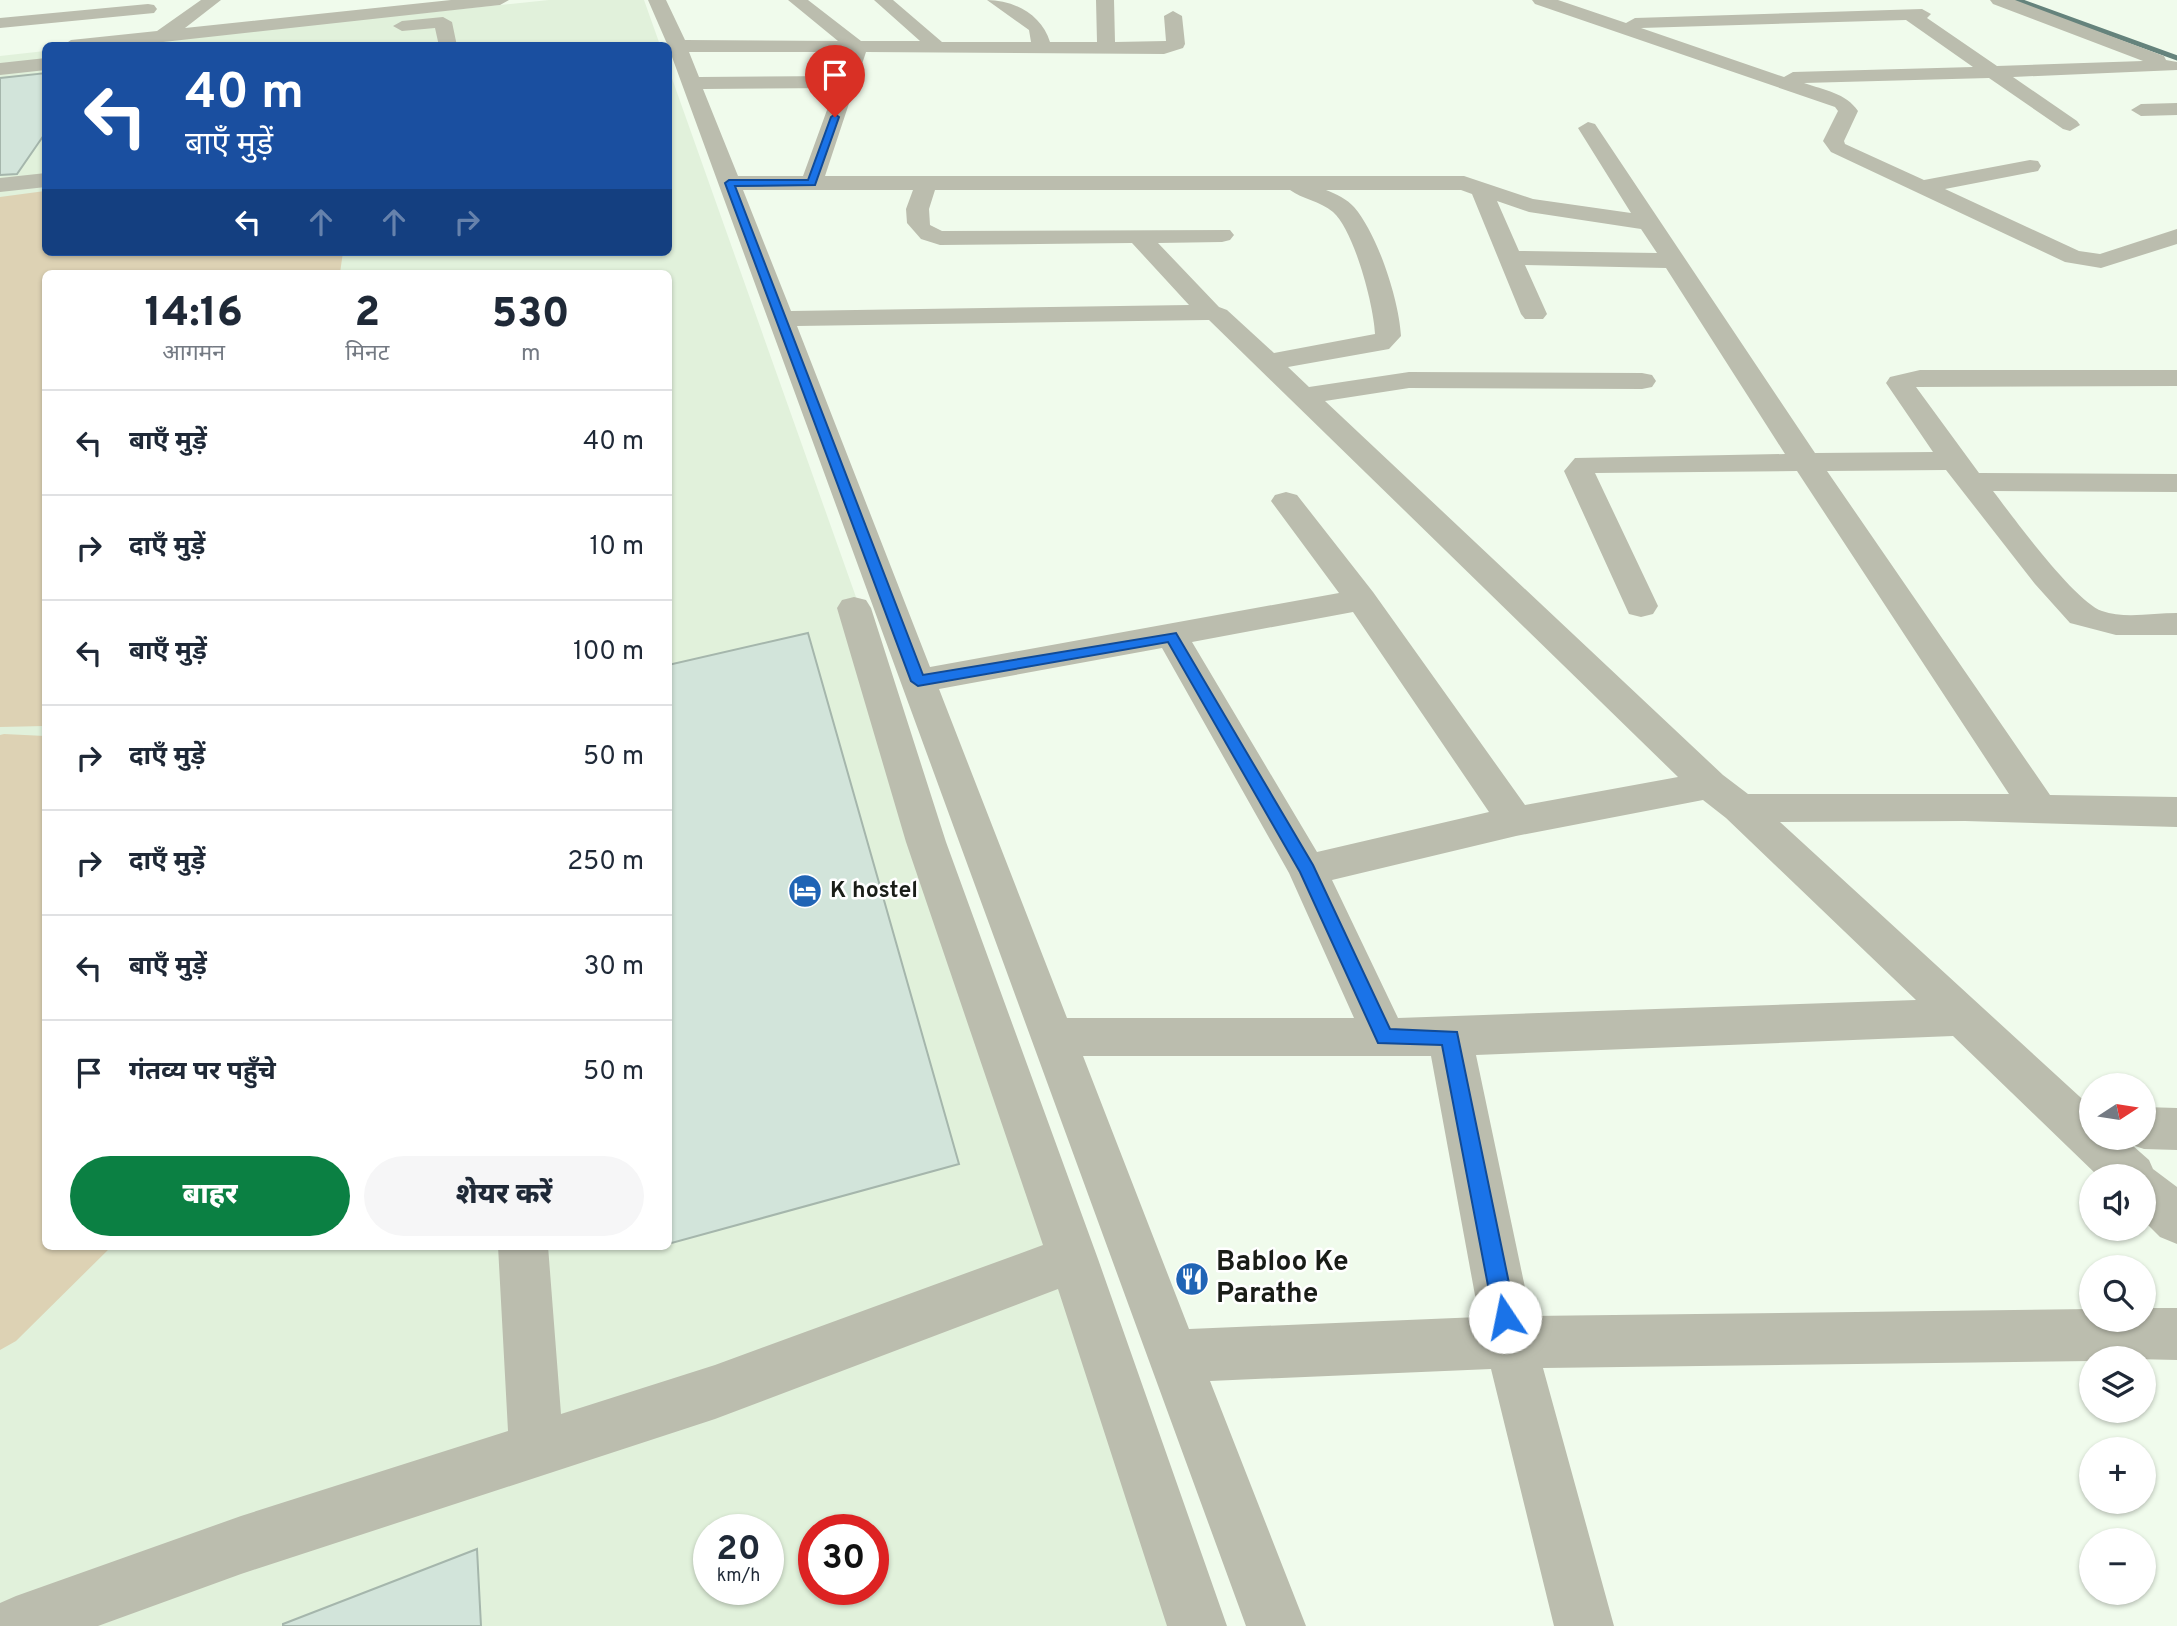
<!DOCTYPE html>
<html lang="hi">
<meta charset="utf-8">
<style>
:root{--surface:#fff;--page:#f6f6f7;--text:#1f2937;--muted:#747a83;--line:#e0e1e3;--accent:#0b8043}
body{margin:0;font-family:Overpass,"Noto Sans Devanagari",sans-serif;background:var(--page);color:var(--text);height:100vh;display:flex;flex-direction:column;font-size:26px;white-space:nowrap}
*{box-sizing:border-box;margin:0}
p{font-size:23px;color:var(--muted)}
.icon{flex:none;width:38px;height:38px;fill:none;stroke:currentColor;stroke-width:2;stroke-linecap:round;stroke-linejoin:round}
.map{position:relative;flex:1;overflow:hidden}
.drawer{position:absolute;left:42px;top:270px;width:630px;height:980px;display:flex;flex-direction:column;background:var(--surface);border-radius:10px;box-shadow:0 2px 5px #0004}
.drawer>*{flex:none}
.banner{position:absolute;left:42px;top:42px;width:630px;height:214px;border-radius:10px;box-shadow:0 2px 5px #0004;background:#1a4fa0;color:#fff;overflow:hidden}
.needle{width:46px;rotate:78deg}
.fabs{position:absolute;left:2079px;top:1073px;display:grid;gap:14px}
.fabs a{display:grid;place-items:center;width:77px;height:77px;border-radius:50%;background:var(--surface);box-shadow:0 2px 5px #0004;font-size:35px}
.speed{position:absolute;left:693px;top:1514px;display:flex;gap:14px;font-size:35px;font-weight:700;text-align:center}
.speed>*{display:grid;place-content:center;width:91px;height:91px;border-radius:50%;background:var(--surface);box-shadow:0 2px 5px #0004;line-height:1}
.speed small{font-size:18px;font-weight:400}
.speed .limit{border:10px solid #d22;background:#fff;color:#111}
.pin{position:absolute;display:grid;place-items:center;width:60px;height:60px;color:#fff;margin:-72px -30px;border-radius:50% 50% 50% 0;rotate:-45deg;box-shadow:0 0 7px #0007}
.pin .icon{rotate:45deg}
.me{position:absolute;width:77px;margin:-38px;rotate:349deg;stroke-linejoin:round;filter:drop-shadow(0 0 5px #0008)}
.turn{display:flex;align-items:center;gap:24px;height:147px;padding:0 28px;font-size:32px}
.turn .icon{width:91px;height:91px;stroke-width:2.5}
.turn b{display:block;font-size:49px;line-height:60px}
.lanes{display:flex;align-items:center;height:66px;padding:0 28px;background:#0003;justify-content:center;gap:35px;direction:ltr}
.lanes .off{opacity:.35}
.eta{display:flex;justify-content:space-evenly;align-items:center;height:119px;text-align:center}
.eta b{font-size:42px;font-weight:800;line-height:49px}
.cta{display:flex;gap:14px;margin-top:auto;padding:14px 28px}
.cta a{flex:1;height:80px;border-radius:42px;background:var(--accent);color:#fff;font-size:28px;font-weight:800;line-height:80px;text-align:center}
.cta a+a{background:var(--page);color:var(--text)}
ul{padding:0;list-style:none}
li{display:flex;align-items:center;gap:21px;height:105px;padding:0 28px;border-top:2px solid var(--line)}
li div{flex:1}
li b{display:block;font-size:26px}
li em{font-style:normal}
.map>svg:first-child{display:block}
.built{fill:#e1f1db;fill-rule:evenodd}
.green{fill:#ddd2b4}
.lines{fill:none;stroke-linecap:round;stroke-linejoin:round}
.stream{stroke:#65837c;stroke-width:5}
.building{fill:#d2e4da;stroke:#a5b6ac;stroke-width:2}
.minor{fill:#bbbdae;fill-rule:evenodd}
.route{fill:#1a73e8;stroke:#114b97;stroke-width:2}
.labels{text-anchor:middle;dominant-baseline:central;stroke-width:5;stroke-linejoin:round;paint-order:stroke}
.poi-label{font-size:23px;font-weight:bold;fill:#191d17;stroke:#fff;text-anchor:start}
.near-poi-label{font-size:28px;font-weight:bold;fill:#191d17;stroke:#fff;text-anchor:start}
</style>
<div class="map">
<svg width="2177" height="1626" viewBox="0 0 2177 1626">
<rect width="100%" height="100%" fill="#f0fbec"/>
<path class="built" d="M549,0H644L660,45L100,46Z
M45,51L46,252H668L669,70L1221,1626H0V56ZM46,273H668V1246H46ZM709,1530H768V1589H709ZM814,1530H873V1589H814Z"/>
<path class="green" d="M45,191L46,252H343L340,273H46L45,726L0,727V197Z
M4,734L45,736L46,1246H112L16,1341L0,1350V735Z"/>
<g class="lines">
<path class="stream" d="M2017,0L2177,58"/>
</g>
<path class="building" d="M46,73V132L17,174L0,175V78Z
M808,633L959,1164L668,1244V665Z
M477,1549L481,1626H283V1624Z"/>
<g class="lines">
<path class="minor" d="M201,0H221L185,28L451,0H509L500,5L127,46H62L71,40L157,31Z
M648,0H666L685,40L838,41L788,0H808L861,41H920L874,0H893L942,42H1031L1029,30L987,0C1014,0 1042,15 1050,42H1097L1096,0H1114L1115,42L1166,41L1164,16L1173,11L1182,16L1185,44L1183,48L1164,54L866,52L825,176H1464L1533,199L1631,213L1578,128L1588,122L1595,124L1815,453L1933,452L1886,383L1890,377L1920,370H2177V386L1916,387L1979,473L2177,474V492L1993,491C2013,517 2074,601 2102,611C2124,619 2153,613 2177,613V635H2116L2070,623L2035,584L1946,470L1827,471L2050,795L2177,797V827L1965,821L1780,822L2091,1107V1138H2144V1107L2177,1108V1150L2144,1149L2132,1145L2149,1160L2153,1169L2177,1187V1244L2160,1237L2144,1221V1176H2098L1953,1036L1476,1055L1531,1316L2091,1309V1320H2144V1308H2177V1360L2091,1358V1361L1543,1368L1614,1626H1554L1491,1369L1210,1381L1306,1626H1246L668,46ZM689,52H847L839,76L699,77ZM835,88L803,176H738L703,89ZM743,190H913L906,209L907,223L921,239L940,245L1132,243L1189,305L791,311ZM935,190H1290C1302,199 1320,201 1333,212C1354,230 1374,306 1375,334L1274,353L1227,310L1219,307L1158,243L1222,242L1230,240L1234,235L1230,230L942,231L930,225L929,209ZM1326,190H1461L1472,194L1521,314L1525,319H1543L1547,314L1525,265L1666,268L1785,454L1575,458L1564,471L1629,614L1641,617L1653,614L1658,606L1595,473L1797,471L2009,794H1748L1723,775L1325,401L1409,388L1642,389L1652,387L1656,381L1652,375L1642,373L1409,372L1309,387L1288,367L1389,349L1401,336C1399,300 1378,235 1354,207C1347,199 1336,194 1326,190ZM1497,201L1529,212L1641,229L1657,253L1519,251ZM1207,320H1209L1678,777L1525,805L1373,592L1297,495L1286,492L1275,495L1271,501L1339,593L930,667L797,326ZM1353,612L1489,812L1317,852L1192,642ZM1162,648L1289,873L1354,1018H1067L939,689ZM1703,800L1726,818L1916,1000L1398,1018L1332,880L1516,836ZM1083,1056H1431L1479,1317L1189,1329Z
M1532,0H1558L1626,23L1635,18L1922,9L1931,14L1927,18L1997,66L2143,61L1993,4L1990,0H2015L2164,56L2166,60L2177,62V70L2013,77L2077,121L2080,125L2070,131L2063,129L1989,78L1804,83C1824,90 1846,93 1858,111L1844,141L1845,144L1924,180L2030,160L2038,161L2041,166L2038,171L1945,189L2079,251L2100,254L2177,229V244L2101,268L2065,262L1831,152L1823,141L1838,111L1835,107L1535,4ZM1906,20L1973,67L1793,72L1784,77L1641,28Z
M148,4L154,5L157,9L154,13L0,28V18Z
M443,17L452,22L457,46H439L435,28L402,31L393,26L402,21Z
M46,58V70L0,75V63Z
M2177,103V115L2141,116L2131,110L2141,104Z
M46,173V187L0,192V178Z
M854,597L866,600L871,608L946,842L1098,1259L1227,1626H1167L1058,1289L715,1419L241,1574L98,1626H0V1603L16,1596L241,1516L508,1431L498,1246H548L561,1414L715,1365L1043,1245L906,842L837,608L842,600Z"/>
</g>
<path class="route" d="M835,114L839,117L815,185L735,186L923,675L1176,633L1313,865L1390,1029L1457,1032L1516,1317L1513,1325L1505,1328L1497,1325L1494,1317L1442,1045L1378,1043L1300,872L1168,642L918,686L911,681L725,183L729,180H808L831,117Z"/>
<defs>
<g id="hotel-disc" transform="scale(1.75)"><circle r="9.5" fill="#2064b5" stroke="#fff"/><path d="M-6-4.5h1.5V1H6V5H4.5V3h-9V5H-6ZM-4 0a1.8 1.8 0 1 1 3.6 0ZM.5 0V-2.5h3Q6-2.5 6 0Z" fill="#fff"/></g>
<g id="restaurant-disc" transform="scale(1.75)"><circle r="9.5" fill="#2064b5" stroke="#fff"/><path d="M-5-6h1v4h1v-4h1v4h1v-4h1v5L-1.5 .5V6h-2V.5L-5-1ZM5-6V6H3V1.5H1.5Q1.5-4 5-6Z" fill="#fff"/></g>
</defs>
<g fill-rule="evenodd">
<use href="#hotel-disc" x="805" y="891"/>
<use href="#restaurant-disc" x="1192" y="1279"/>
</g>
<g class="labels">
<g class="poi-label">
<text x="830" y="891">K hostel</text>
</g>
<g class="near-poi-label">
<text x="1216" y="1263">Babloo Ke<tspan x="1216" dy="32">Parathe</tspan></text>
</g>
</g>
</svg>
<div class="fabs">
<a><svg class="needle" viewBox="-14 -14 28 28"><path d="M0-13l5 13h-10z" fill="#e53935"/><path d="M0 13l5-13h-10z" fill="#747a83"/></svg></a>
<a><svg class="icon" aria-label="sound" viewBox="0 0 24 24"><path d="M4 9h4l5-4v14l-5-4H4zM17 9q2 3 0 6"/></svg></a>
<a><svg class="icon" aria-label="search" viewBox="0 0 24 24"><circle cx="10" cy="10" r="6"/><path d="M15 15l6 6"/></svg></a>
<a><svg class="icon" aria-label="layers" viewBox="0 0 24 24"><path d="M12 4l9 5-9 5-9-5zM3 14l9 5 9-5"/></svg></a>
<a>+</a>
<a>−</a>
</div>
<div class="speed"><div>20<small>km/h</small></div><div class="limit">30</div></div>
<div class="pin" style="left:835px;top:117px;background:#d93025"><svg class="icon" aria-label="arrive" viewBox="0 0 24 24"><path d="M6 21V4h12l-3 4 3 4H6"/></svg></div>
<svg class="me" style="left:1505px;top:1317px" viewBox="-20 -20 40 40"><circle r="19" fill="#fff"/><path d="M0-13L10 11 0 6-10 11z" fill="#1a73e8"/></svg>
<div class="banner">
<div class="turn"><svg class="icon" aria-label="left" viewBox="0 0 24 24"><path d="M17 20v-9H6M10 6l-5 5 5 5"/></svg><div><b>40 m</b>बाएँ मुड़ें</div></div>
<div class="lanes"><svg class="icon" aria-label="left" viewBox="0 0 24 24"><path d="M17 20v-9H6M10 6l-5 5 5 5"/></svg><svg class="icon off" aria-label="ahead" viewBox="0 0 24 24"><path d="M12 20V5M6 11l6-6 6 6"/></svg><svg class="icon off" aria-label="ahead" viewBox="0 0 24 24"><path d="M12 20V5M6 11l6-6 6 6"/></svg><svg class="icon off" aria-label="right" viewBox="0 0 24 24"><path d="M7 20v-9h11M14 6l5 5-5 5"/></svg></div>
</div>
<section class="drawer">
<div class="eta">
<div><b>14:16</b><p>आगमन</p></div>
<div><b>2</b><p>मिनट</p></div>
<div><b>530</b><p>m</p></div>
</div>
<ul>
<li><svg class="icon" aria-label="left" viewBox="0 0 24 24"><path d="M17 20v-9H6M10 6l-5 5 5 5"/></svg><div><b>बाएँ मुड़ें</b></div><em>40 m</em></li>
<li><svg class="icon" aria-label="right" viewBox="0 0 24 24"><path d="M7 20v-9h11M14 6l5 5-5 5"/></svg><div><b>दाएँ मुड़ें</b></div><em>10 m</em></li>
<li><svg class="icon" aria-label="left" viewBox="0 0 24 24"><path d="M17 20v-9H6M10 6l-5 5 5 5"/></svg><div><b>बाएँ मुड़ें</b></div><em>100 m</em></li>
<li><svg class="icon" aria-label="right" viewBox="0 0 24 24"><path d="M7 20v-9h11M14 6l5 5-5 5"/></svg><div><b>दाएँ मुड़ें</b></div><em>50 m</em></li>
<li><svg class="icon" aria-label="right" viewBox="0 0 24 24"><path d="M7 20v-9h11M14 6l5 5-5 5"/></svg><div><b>दाएँ मुड़ें</b></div><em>250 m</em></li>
<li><svg class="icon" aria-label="left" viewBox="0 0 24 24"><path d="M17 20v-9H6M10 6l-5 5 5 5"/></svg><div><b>बाएँ मुड़ें</b></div><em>30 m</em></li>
<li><svg class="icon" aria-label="arrive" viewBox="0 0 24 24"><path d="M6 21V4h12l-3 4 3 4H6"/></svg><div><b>गंतव्य पर पहुँचे</b></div><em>50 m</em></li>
</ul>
<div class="cta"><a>बाहर</a><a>शेयर करें</a></div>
</section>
</div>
